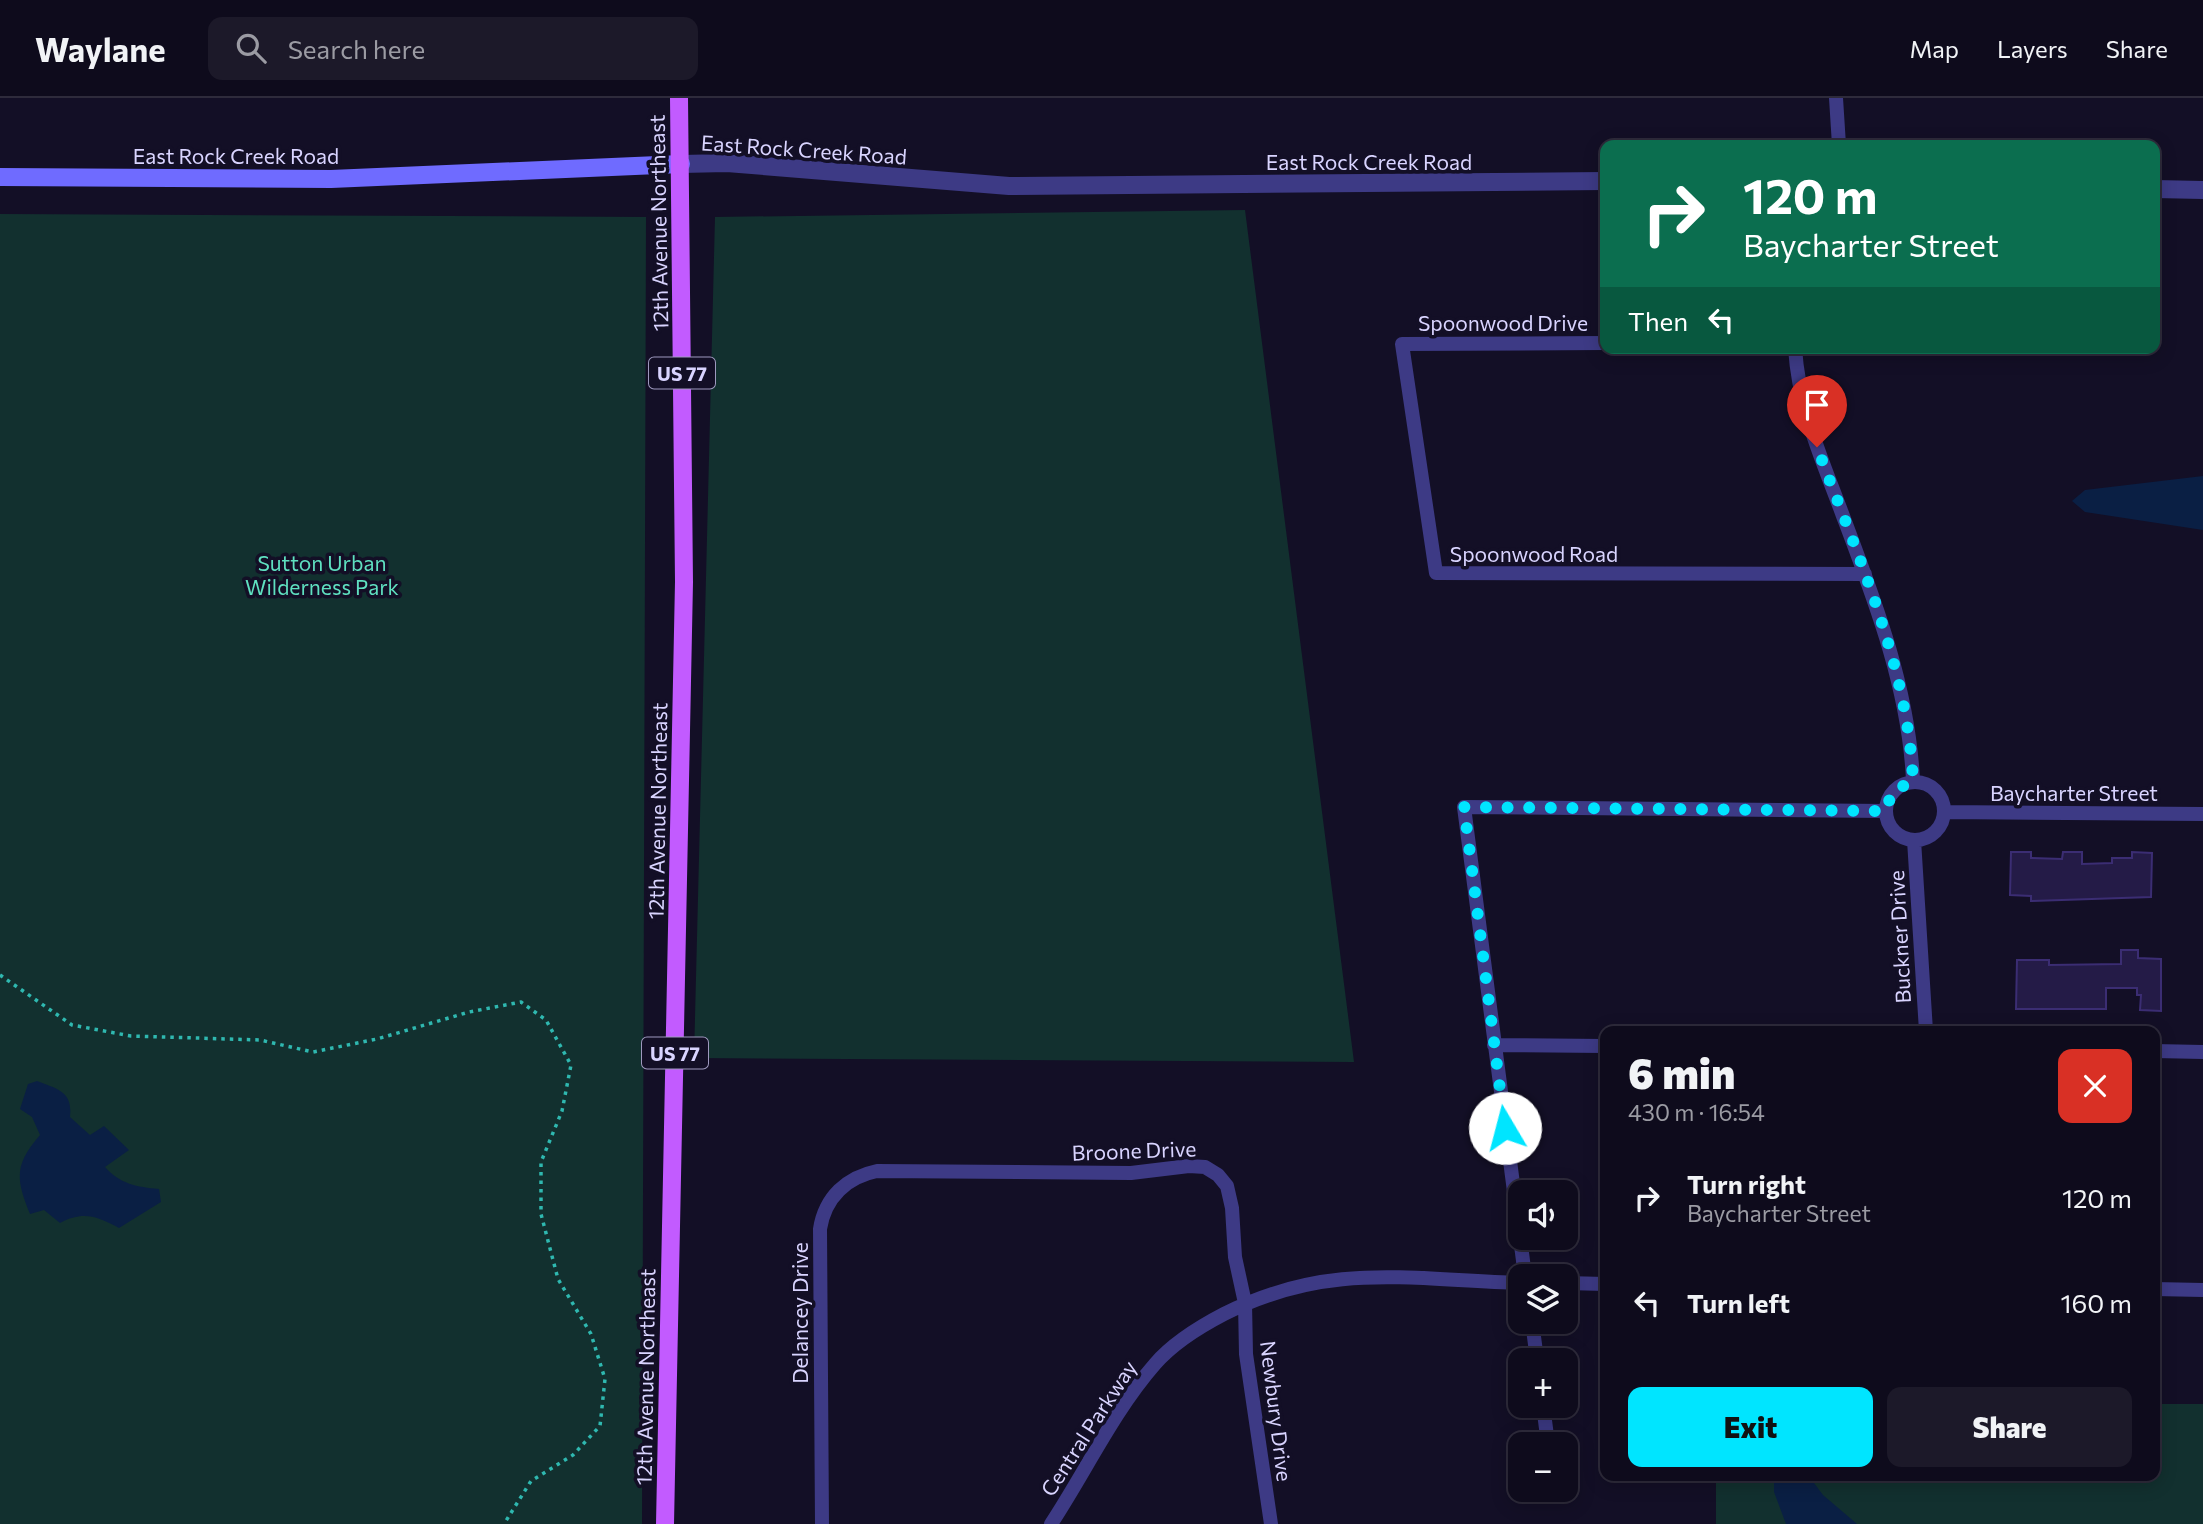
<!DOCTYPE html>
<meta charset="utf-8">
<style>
:root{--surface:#0e0b1c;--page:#1c1929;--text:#f1f3f6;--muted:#9b9ba3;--line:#2e2b3b;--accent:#00e5ff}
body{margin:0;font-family:Commissioner,sans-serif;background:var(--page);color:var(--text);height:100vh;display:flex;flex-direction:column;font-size:26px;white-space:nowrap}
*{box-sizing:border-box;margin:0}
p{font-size:23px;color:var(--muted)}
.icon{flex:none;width:38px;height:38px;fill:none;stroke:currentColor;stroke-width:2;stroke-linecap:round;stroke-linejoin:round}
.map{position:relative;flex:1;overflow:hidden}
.drawer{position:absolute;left:1600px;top:928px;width:560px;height:455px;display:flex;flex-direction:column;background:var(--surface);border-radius:14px;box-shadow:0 4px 18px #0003,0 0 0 2px var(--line)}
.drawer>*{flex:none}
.hud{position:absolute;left:1600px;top:42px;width:560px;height:214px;border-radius:14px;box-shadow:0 4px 18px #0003,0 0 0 2px var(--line);background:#0b6e4f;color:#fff;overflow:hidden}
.buttons{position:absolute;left:1508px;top:1082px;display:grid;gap:14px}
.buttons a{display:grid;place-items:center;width:70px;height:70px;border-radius:14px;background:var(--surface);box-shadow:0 4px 18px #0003,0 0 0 2px var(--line);font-size:35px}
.pin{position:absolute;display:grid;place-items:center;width:60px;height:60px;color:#fff;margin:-72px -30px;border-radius:50% 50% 50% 0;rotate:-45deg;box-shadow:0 0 7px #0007}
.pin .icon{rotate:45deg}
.me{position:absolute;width:77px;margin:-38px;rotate:352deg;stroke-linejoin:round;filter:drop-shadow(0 0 5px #0008)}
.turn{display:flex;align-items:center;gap:24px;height:147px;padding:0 28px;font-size:32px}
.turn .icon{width:91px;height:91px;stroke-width:2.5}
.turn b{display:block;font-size:49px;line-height:60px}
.then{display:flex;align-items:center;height:66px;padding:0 28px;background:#0003;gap:14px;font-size:26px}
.round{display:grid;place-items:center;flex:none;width:74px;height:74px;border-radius:14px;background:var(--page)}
.head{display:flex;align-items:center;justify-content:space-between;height:119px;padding:0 28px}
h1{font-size:42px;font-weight:800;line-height:52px}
.cta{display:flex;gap:14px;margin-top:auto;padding:14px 28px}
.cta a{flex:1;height:80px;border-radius:14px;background:var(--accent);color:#111;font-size:28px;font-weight:800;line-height:80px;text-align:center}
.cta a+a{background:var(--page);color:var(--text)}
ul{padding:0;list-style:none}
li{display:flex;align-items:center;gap:21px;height:105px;padding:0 28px}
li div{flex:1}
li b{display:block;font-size:26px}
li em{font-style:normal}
header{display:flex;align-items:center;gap:42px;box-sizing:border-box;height:98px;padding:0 35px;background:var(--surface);border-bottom:2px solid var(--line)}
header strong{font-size:33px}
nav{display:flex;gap:38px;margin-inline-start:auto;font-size:24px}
.search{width:490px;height:63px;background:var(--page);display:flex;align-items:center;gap:18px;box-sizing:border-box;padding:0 24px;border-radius:14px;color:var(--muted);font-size:26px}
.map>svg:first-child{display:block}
.green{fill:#12302f}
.water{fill:#0a1f44}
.building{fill:#241b47;stroke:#3b2d73;stroke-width:2}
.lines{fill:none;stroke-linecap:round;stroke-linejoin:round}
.path{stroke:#2fb8b0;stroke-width:3.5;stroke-dasharray:3.5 5;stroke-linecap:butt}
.minor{stroke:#3d3a85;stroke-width:14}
.tertiary{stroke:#3d3a85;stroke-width:18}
.secondary{stroke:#6f6bff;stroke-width:18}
.primary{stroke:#c25bff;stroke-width:18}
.route{stroke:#00e5ff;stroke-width:12;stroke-dasharray:0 21.6}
.labels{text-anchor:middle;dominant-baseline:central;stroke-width:7;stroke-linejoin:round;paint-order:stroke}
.shield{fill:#130f26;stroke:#9e99be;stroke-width:2}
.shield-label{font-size:19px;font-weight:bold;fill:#d9d4ff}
.street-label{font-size:21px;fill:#d9d4ff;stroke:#130f26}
.park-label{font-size:21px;fill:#5fe0c0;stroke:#130f26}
</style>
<header>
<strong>Waylane</strong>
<div class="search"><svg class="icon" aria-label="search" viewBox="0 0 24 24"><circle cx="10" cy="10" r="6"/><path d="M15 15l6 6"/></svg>Search here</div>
<nav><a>Map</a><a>Layers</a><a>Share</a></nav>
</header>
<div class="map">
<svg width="2203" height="1426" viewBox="0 0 2203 1426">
<rect width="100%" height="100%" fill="#130f26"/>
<path class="green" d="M1245,112L1354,964L694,960L715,119Z
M0,116L646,119L642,1426H0Z
M2154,1306H2203V1426H1716V1377H2154Z"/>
<path class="water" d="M2203,378V432L2085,414L2072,403L2085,392Z
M37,983C57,991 73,993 70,1019L90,1037L104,1028L129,1052L105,1069C120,1086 137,1089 159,1091L161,1104L119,1130C96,1118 83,1113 60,1125L44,1112L30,1116C15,1080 15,1066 40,1037L32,1019L20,1011L28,986Z
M1774,1377H1808L1823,1397L1857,1426H1786L1774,1394Z"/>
<path class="building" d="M2011,754H2031V760L2062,761L2063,754H2082V766L2112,765V760H2132V754L2152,755L2151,799L2031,803V798L2010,797Z
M2121,852H2138V860L2161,861V913L2140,912L2141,897H2137V890H2106V911H2016L2017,862H2049V867L2121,866Z"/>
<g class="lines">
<path class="path" d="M0,877L72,927L131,938L260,942L313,954L377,941L469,914L521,904L546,922L571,967L562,1013L541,1064V1116L558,1181L591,1236L605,1281L600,1328L573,1357L531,1383L504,1426"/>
<path class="minor" d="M1836,0L1839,47
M1605,245L1402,246L1436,475L1865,476
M1795,250C1799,312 1822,361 1843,418C1875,503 1909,591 1913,683
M1886 713a29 29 0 1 1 58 0a29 29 0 1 1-58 0Z
M1944,714L2203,716
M1914,742L1926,933
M1494,947L1605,948
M2154,953L2203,954
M1525,1178L1464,709L1885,713
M1566,1185L1605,1186
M2154,1191L2203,1192
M1532,1223L1537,1262
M1543,1307L1548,1346
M822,1426L820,1131C825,1099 847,1079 877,1073L1131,1075L1189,1068L1205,1069L1218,1077L1227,1088L1232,1110L1235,1159L1245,1205L1246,1256L1271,1426
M1051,1426C1086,1373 1113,1314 1155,1266C1173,1245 1199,1229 1224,1216C1329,1163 1409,1182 1521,1185"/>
<path class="tertiary" d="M681,66L727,65L1009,88L1605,83
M2154,91L2203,92"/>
<path class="secondary" d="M0,79L331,81L681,66"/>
<path class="primary" d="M665,1426L684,484L679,0"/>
</g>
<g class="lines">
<path class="route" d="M1505,1030L1464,709L1885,713L1893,693L1913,683C1908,568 1857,456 1817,349"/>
</g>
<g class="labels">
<g class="shield">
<rect x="649" y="259.5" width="66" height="31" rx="5"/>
<rect x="642" y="939.5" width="66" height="31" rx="5"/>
</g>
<g class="shield-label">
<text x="682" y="275">US 77</text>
<text x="675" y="955">US 77</text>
</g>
<g class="street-label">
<text transform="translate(804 51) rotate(4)">East Rock Creek Road</text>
<text x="236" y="57">East Rock Creek Road</text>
<text x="1369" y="63">East Rock Creek Road</text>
<text transform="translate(658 125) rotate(-91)">12th Avenue Northeast</text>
<text x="1503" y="224">Spoonwood Drive</text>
<text x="1534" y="455">Spoonwood Road</text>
<text x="2074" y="694">Baycharter Street</text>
<text transform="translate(657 713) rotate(-89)">12th Avenue Northeast</text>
<text transform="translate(1899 839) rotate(-93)">Buckner Drive</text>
<text transform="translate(1134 1052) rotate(-2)">Broone Drive</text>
<text transform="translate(799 1215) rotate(-90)">Delancey Drive</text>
<text transform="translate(645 1279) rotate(-89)">12th Avenue Northeast</text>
<text transform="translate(1277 1313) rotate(83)">Newbury Drive</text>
<text transform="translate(1088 1330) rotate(-57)">Central Parkway</text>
</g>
<g class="park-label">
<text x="322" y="464">Sutton Urban<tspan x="322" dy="24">Wilderness Park</tspan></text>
</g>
</g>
</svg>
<div class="buttons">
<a><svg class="icon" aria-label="sound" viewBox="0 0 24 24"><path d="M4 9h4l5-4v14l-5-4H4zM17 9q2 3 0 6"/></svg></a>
<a><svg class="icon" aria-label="layers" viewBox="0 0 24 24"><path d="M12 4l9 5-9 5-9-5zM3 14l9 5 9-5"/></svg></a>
<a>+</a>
<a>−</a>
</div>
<div class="pin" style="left:1817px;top:349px;background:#d93025"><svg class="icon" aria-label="arrive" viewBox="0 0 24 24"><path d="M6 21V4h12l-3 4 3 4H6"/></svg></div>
<svg class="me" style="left:1505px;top:1030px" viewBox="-20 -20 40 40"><circle r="19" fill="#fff"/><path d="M0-13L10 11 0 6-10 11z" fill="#00e5ff"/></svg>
<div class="hud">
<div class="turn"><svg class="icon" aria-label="right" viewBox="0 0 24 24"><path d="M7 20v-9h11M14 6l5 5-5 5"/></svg><div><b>120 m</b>Baycharter Street</div></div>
<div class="then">Then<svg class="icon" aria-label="left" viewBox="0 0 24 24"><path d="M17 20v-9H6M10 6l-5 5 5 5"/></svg></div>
</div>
<section class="drawer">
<div class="head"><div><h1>6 min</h1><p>430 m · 16:54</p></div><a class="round" style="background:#d93025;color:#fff"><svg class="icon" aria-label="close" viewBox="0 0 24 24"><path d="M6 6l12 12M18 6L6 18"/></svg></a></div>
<ul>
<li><svg class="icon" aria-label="right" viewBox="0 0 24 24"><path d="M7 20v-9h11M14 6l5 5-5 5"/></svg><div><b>Turn right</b><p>Baycharter Street</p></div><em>120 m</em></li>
<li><svg class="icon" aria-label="left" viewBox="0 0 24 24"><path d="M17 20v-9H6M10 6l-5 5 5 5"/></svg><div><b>Turn left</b></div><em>160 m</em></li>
</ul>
<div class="cta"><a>Exit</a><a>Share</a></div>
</section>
</div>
